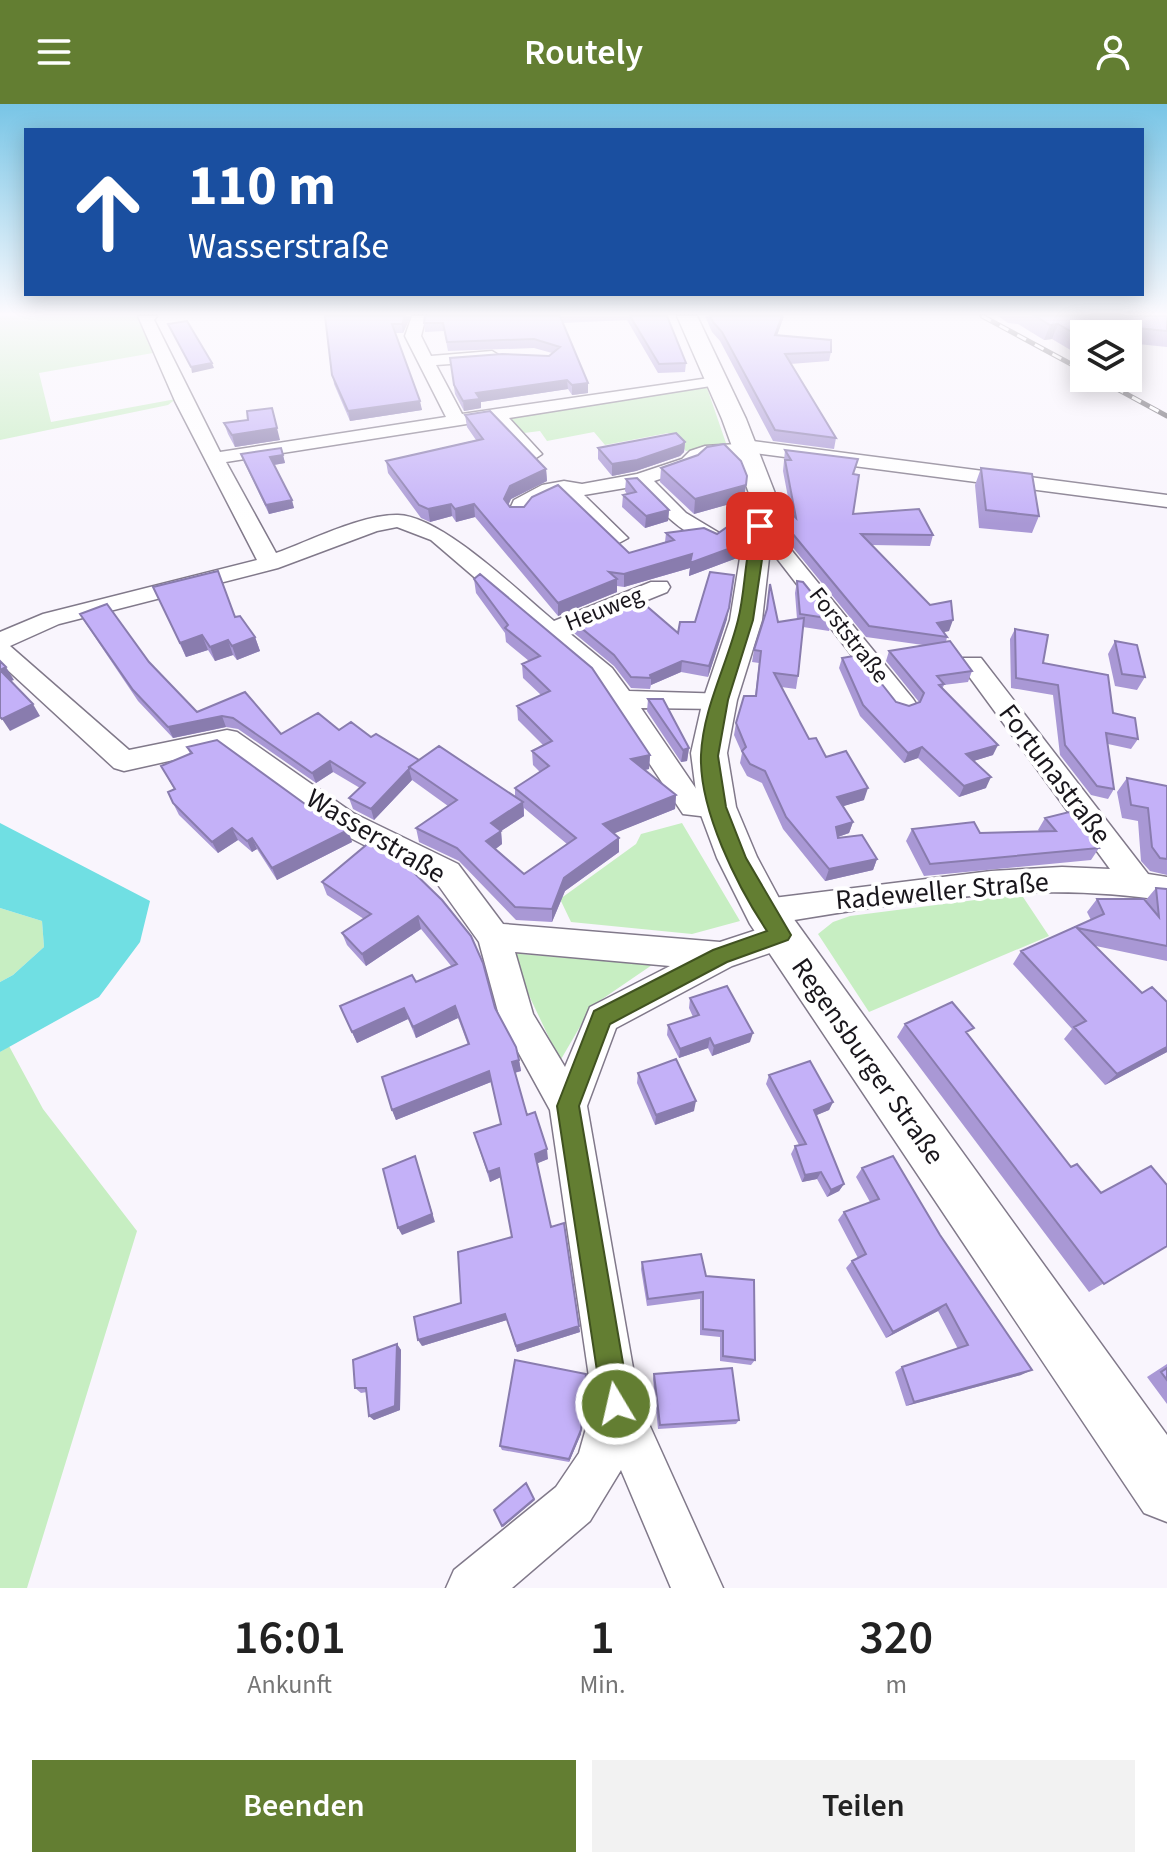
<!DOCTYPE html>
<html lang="de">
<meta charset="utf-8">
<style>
:root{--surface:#fff;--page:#f2f2f2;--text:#222;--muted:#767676;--accent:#637e32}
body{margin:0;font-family:"Source Sans 3",sans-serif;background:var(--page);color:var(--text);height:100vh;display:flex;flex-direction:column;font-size:30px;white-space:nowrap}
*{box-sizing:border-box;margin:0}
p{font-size:26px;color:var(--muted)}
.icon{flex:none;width:44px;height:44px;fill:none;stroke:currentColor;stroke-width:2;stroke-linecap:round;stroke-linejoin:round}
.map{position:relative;height:1484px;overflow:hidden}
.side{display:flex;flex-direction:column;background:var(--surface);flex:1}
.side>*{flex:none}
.top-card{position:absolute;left:24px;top:24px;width:1120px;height:168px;border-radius:0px;box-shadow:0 4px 20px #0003;background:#1a4fa0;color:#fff;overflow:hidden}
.buttons{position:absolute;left:1070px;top:216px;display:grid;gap:16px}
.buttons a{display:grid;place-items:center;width:72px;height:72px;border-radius:0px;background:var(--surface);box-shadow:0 4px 20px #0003;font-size:40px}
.pin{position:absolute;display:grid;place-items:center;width:68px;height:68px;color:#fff;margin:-34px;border-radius:16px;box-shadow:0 4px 12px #0006}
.me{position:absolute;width:88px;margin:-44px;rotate:351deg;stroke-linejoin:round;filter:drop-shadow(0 0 6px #0008)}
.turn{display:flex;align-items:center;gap:28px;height:168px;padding:0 32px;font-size:36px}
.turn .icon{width:104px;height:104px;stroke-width:2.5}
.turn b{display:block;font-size:56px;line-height:68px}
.eta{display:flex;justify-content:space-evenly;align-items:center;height:136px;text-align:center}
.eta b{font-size:48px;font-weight:600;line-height:56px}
.action{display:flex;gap:16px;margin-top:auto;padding:16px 32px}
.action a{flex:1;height:92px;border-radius:0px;background:var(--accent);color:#fff;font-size:32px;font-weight:600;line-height:92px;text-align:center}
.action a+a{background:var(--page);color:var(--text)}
header{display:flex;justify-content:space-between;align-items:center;height:104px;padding:0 32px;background:var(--accent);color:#fff;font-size:36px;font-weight:600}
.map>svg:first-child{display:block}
.green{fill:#c7eec2}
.water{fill:#70dfe3}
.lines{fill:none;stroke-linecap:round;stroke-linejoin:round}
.minor-casing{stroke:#81798a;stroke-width:3}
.major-casing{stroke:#81798a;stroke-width:3}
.minor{fill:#fff;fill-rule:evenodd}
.major{fill:#fff;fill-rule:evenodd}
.rail-casing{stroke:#56535a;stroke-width:5}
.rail{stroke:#fff;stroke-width:3;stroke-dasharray:10;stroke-linecap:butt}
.wall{fill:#a998d5;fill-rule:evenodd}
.shaded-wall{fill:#897cae}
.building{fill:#c4b1f8;stroke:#897cae;stroke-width:2}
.route{fill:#637e32;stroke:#405220;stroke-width:2}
.labels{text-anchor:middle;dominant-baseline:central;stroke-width:8;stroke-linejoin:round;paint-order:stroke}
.far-street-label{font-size:24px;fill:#19161c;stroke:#fff}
.street-label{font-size:28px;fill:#19161c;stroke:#fff}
</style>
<header><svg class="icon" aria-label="menu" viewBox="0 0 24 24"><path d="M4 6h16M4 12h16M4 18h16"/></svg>Routely<svg class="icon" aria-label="person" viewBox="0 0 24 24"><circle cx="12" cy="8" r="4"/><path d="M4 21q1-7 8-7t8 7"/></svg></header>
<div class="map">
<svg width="1167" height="1484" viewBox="0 0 1167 1484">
<rect width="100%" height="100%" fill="#f9f5fd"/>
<path class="green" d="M0,212H139L153,249L39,269L51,318L176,295L168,301L0,336Z
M706,281L727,342L686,347L668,329L605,341L594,328L547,337L540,327L524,329L508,311Z
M682,719L740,817L692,830L571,818L560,795L636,740L641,730Z
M1021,790L1049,832L869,908L818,830L833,818L850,812Z
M0,804L42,817L44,843L13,871L0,878Z
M509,849L652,861L592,902L560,957Z
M9,942L43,1005L137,1127L27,1484H0V948Z"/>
<path class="water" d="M0,719L150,797L140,838L99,893L0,948V878L13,871L44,843L42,817L0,804Z"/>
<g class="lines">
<g class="minor-casing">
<path id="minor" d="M138,212H157L154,216L220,348L446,313L405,232L412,212H426L421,232L431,252L492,247L500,252L492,257L436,261L462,310L723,272L725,276L723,280L717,281L509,314L542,350L533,356L526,354L492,316L226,358L276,449C310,437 362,410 398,411C442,412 519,488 554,517L651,478H667L670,483L667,488L568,528L612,564L629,587L729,590L733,596L729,602L720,605L641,604L701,692L727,695L731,703L727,711L717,714L683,710L594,576L431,436L397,423L377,427L278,464L59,520L10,542L129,646L227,626L237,628L353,709L458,760L503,820L720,838L778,819L765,821L754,817L749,808L754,799L765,795L991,767L1062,763L1110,765L960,560L963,554H981L1148,770L1167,773V797C1040,776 908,797 782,818L793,821L797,831L793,841L732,862L616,924L587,1002L639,1298L723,1484H671L621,1366L590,1417L512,1484H446L454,1466L556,1383L579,1349L593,1300L550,1006L500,915L479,838L436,778L333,725L223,645L124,667L114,664L0,559V528L43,510L257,456L175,297ZM515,848L670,862L590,903L565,963L533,910Z
M745,336L1167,391V403L746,348L738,352H714L704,355L696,363L654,377L686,409L721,430L725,434L721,438C694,445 654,400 637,382L584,391L628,434L617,440L610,438L559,390L530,403L525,413H511L508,409L514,396L542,381L564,377L582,380L637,370L682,355L690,347L705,342L737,340Z
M760,420L779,431L913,595L917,601L913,607L904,610L895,607L765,439L750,426L753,422Z"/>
</g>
<g class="major-casing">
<path id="major" d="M677,212H697L746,315L776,392L762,516L737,596L727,649L736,703L757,753L780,796L1167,1331V1418L1144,1409L750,820L717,754L698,703L691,649L703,596L730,516L750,392L722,315Z"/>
</g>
<use href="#minor" class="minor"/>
<use href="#major" class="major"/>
<g class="rail-casing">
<path id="rail" d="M982,212L1084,267
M1097,274L1167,312"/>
</g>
<use href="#rail" class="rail"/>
</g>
<path class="wall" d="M323,212H411L403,229H395L422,306L350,317L334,280L325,215Z
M425,212H667L686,259L685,268L658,269L627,216L563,219L588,289L572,291L568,285L481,298V304L464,307L455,290L450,254L549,252L552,249L534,244L448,247L444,227L425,228L424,219Z
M705,212H784L777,231L831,248L829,257L790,260L836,334L834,345L773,337L720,237L712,228Z
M998,212H1167V243L1128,239V230H1084V254L1052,235L1044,236L1018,220L1008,219Z
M465,311L546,365L547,377L511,395L508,401L510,403L629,449L665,438L666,429L739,441L737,454L689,472L690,464L624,483L617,482V488L558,512L475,413L456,418L452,412L430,418L421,414L388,369L386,357L476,336L467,323Z
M248,316L280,336L235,343L228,330L224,319Z
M685,338L684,348L680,352L636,367L612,372L598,355V344Z
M281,344L285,359L274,361L294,404L269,410L244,358L241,350Z
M785,346L854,371L853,410L933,431L930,442L872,441L949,527L944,528L947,533L946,538L972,567L968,578L944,581L942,585L993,651L973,657L986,684L959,693L918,654L904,659L860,612L839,564L842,554L896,598L909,602L919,598L886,557L889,547L923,541L866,533L790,440L788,419L790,408L791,409L783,367Z
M661,364L744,396L694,410L660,378Z
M981,364L1039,412L1032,429L979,424L975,381Z
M626,375L669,406L668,417L645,424L622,403L623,391L627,390L625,387Z
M474,475L650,651L649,665L645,666L676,691L675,705L614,729L619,734V748L565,787L552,818L516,816L459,757L419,738L416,724L448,702L412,676L374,716L353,705L349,694L360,684L333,668L316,679L238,625L226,623L173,634L138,597L86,520L80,510L149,558L197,608L245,588L281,630L339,626L371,633L419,656L515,693V684L540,668L533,661L532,647L543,641L518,616L517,602L541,591L523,574L522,560L529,557L506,538L505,529L476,489ZM524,704L567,740L524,770L495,745L502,740L501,727L524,712Z
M797,477L833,515L829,527L803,523L798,572L796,585L781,583L809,635L864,696L843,702L853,718L849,729L838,733L877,755L873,766L825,777L783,725L762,679L747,672L740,659L742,649L734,631L736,619L755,592L759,559L752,558L754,546L766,509L770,480L778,518L797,515L795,489Z
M153,483L235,513L255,533L260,547L237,556L233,551L215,557L208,546L186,553Z
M727,515L708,573L681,568L651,581L650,585L631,584L614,562L574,529V518L678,529Z
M1015,525L1043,559L1113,609L1138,635L1131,645L1108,640L1114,685L1108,695L1091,691L1060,651L1053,591L1011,584L1010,535Z
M1115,537L1145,573L1137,586L1115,582L1108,550Z
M648,595L689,644L687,657L681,658L647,607Z
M187,643L348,726L352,738L277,776L257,745L252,748L238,736L218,749L179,711L173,699L174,685L161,662L190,650Z
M1127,674L1167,682V771L1150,767L1141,757L1138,717L1122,714L1117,688Z
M1045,714L1099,744L1091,756L924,772L906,737L912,725L980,729L1039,727L1038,726Z
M410,765L495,904L519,956L521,967L515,969L527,1011L548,1055L537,1059L551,1123L579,1222L580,1228L517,1248L507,1216L422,1242L461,1199L512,1133L501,1073L490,1078L474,1029L501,1020L491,978L396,1016L392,1006L468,941L458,914L416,934L408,915L357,939L340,902L416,878L452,863L421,825L366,862L347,841L342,829L364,815L327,791L322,778Z
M1156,784L1167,785V857L1096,842L1167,948L1105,981L1064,935L1072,925L1013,860L1021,847L1091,816L1087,808L1097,795L1145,797Z
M690,894L750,938L712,952L708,944L679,954L667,931L668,921L693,913L689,904Z
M905,920L969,932L1071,1063L1101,1089L1167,1142L1089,1188L897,933Z
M638,969L694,1007L655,1021L637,979Z
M769,971L833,998L829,1006L816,1011L844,1080L839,1087L827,1093L817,1075L802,1078L791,1050L795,1042L799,1041L766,980Z
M862,1064L1021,1271L906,1302L895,1268L902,1263L958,1245L938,1207L886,1234L846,1164L852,1157L858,1154L838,1116L844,1108L870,1098L856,1073Z
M642,1158L706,1172L755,1256L751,1261L720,1257V1233L700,1231V1195L647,1202L641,1165Z
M397,1240L401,1246L400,1306L374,1316L369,1312L367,1288L361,1289L355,1284Z
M1167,1260V1300L1147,1273Z
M654,1270L739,1316L736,1320L658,1325L653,1275Z
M581,1330L569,1358L502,1346L500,1342Z"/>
<path class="shaded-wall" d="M405,212H411L403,229L402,220Z
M782,212H784L774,240L775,231Z
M1058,220L1052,235L1044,236L1050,221Z
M212,259L214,264L192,269L191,263Z
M567,276L568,285L481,298V304L464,307L463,297L476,289Z
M588,279V289L572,291V281Z
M420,297L422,306L350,317L348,307Z
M272,304L280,336L235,343L232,331Z
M685,338L684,348L680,352L636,367L612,372V360Z
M283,351L285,359L273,361L270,353Z
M546,365L547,377L511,395L505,408L504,395L510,382Z
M746,381L744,396L694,410L695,395Z
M292,396L294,404L269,410L266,401Z
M451,400L452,412L430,418L428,405Z
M474,400L475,413L456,418L455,405Z
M669,406L668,417L645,424L646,412Z
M739,441L737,454L689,472L690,464L624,483V470L692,450Z
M734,471L727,515L708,573L709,562Z
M617,475V488L558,512V499Z
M953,516L949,527L933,530L937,519Z
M202,531L208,546L186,553L180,539Z
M255,533L260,547L237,556L232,542Z
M228,536L233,551L215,557L210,543Z
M682,557L681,568L651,581V574L650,571Z
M6,563L14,576L8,578L0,566Z
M33,600L40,612L10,627L2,615Z
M222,612L226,623L173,634L168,623Z
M998,641L993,651L961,661L966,650Z
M922,643L918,654L904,659L908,649Z
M689,644L687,657L681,658L683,646Z
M650,651L649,665L630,669L631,655Z
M330,657L333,668L316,679L312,669Z
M409,665L412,676L374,716L371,705Z
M991,673L986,684L959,693L964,682Z
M868,684L864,696L834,705L837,693Z
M676,691L675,705L603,734V720Z
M523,698L524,712L501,727L502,740L488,751L486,737L491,719Z
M853,718L849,729L832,735L836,723Z
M232,724L238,736L218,749L212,738Z
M348,726L352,738L277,776L272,764Z
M252,734L257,745L252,748L247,737Z
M619,734V748L565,787L552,818V805L564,774Z
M877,755L873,766L825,777L829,765Z
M418,812L421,825L366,862L362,850Z
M455,902L458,914L416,934L413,923Z
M404,904L408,915L357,939L352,928Z
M753,929L750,938L712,952L714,942Z
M710,934L708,944L679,954L680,945Z
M1167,943V948L1105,981L1117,970Z
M519,956L521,967L513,969L512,958Z
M489,967L491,978L396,1016L392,1006Z
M696,997L694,1007L655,1021L656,1011Z
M833,998L829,1006L810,1014L814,1006Z
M547,1045L548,1055L536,1060L535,1050Z
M415,1052L435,1118L402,1131L398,1124Z
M499,1064L501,1073L490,1078L488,1068Z
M821,1068L817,1075L802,1078L805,1071Z
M844,1080L839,1087L827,1093L831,1086Z
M946,1200L938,1207L886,1234L893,1228Z
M505,1210L507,1216L422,1242L418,1236Z
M579,1222L580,1228L517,1248L516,1242Z
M397,1240L401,1246L400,1306L374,1316L369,1312Z
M1032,1266L1021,1271L906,1302L914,1298Z
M586,1275L581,1330L569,1358V1355Z
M534,1395L535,1396L503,1423L502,1422Z"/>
<path class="building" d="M325,212H405L402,220H392L420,297L348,307L332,271Z
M425,212H560L588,279L572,281L567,276L476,289L480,295L463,297L454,281L450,254L502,250L549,252L560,243L534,235L447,238L443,219H424Z
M630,212H667L686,259L659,260Z
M710,212H782L775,231L831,236V248L785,250L836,334L775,326L722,228L713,218Z
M1035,212H1167V227L1106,221L1119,230H1084V235L1058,220L1050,221Z
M187,217L212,259L191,263L168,220Z
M272,304L277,324L232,331L224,319L248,316L247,307Z
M490,307L546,365L510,382L504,395L510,403H524L532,393L558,381L629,449L674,436L666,429L704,424L717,430L730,421L739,420V441L690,459L692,450L624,470L609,468L617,475L558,499L474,400L455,405L451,400L428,405L419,401L386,357L483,335L465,311Z
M676,329L685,338L681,341L637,356L612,360L598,344Z
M724,340L741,357L747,372L746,381L695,395L661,364L698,351L707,343Z
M281,344L283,351L270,353L292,396L266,401L241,350Z
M785,346L858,355L853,370L859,371L853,410L919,405L933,431L861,430L930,501L951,497L953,516L937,519L947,533L869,522L792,429L790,408L796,414L785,356H791Z
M981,364L1032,370L1039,412L986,406Z
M637,374L669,406L646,412L623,391L636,388L626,375Z
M218,467L235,513L240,512L255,533L232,542L228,536L210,543L202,531L180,539L153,483Z
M710,468L734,471L729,504L709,562L682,557L650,571L651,574L631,573L614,551L574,518L636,493L678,529L680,518H695Z
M480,470L592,564L650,651L631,655L676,691L603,720L619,734L564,774L552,805L515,803L457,744L416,724L457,696L409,663L439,642L523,698L491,719L501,727L486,737L524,770L576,734L515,684L549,662L532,647L552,637L517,602L550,587L522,560L540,552L505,524L508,521L474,475Z
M797,477L803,478L833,515L800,510Z
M770,480L778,518L804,514L798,572L774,569L809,635L816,634L826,653L846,647L868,684L837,693L853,718L836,723L838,734L862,731L877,755L829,765L786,713L765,667L750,660L742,647L746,643L736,619L744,592H756L761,547L754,546L767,505Z
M107,500L149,558L197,608L245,588L281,630L318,609L339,626L351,618L371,633L376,630L419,656L409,663V665L371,705L349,694L365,679L330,657L312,669L233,614L222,612L168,623L133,586L80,510Z
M1015,525L1048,531L1043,559L1108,571L1113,609L1135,614L1138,635L1106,629L1114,685L1097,682L1065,641L1058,581L1016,574Z
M950,537L972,567L937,572L944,580L939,581L998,641L966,650L991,673L964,682L922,643L908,649L863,601L842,554L859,551L896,598L909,602L920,598L924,589L889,547Z
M1115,537L1137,541L1145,573L1122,570Z
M0,557L6,563L0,566L33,600L2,615L0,613Z
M648,595H663L689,644L683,646Z
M217,636L327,716L348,726L272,764L252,734L247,737L232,724L212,738L173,699L168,688L175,685L161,662L192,649L187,643Z
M1127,674L1167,682V755L1160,754L1152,743L1148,704L1131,701Z
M1069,708L1099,744L930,760L912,725L974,718L980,729L1056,727L1045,714Z
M371,737L408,756L404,759L442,796L471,832L483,859L495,904L516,943L519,956L512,958L527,1011L535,1008L547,1045L535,1050L551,1123L564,1119L579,1222L516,1242L505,1210L418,1236L414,1213L461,1199L458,1148L512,1133L499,1064L488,1068L474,1029L501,1020L489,967L392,1006L382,973L469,940L455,902L413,923L404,904L352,928L340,902L412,871L416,878L457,860L418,812L362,850L342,829L371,810L322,778Z
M1156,784L1167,785V842L1077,824L1142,889L1152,883L1167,898V943L1117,970L1074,923L1086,917L1021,847L1104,810L1097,795H1144L1159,813Z
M727,882L753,929L714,942L710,934L680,945L668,921L699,911L690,894Z
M952,898L974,924L966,928L1071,1063L1077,1060L1101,1089L1151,1062L1167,1081V1142L1104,1180L905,920Z
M676,955L696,997L656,1011L638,969Z
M810,957L833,998L814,1006L844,1080L831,1086L821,1068L805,1071L795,1042L806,1040L769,971Z
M415,1052L432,1110L398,1124L383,1065Z
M893,1052L940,1131L1032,1266L914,1298L902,1263L968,1241L946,1200L893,1228L852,1157L866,1150L844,1108L879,1095L862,1064Z
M701,1150L706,1172L754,1176L755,1256L723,1252V1227L703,1225V1188L648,1195L642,1158Z
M397,1240L395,1302L369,1312L366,1284H355L353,1256Z
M515,1256L586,1270L581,1326L569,1355L500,1342Z
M732,1264L739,1316L660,1321L654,1270Z
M1167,1264V1276L1161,1268Z
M526,1379L534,1395L502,1422L494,1406Z"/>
<linearGradient id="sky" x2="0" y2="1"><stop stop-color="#78c5e6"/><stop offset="0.5" stop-color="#fcfafe"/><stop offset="1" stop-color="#fcfafe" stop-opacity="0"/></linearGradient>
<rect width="1167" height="420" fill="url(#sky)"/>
<path class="route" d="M756,420L767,422L753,516L728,596L718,652L726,703L746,754L791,831L788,836L727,858L610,920L579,1002L630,1300L626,1310L616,1314L606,1310L602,1300L557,1002L594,907L713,846L767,827C737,782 699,706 701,651C703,604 727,561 738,516C746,485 744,448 756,420Z"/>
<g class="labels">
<g class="far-street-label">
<text transform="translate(604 505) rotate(-22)">Heuweg</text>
<text transform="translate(849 531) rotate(52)">Forststraße</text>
</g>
<g class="street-label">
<text transform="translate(1055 670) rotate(53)">Fortunastraße</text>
<text transform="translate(376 732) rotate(31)">Wasserstraße</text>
<text transform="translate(942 787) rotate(-5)">Radeweller Straße</text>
<text transform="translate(868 957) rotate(55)">Regensburger Straße</text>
</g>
</g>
</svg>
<div class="buttons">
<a><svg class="icon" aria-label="layers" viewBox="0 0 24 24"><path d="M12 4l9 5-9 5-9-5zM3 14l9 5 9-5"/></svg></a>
</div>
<div class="pin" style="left:760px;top:422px;background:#d93025"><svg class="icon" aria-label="arrive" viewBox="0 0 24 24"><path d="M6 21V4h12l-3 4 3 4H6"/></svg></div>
<svg class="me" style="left:616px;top:1300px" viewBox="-20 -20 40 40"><circle r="17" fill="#637e32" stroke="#fff" stroke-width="3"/><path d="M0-11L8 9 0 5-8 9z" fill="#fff"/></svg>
<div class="top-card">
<div class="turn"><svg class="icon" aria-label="ahead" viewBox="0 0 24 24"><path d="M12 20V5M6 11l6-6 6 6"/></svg><div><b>110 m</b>Wasserstraße</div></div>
</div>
</div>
<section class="side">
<div class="eta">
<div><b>16:01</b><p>Ankunft</p></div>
<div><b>1</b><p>Min.</p></div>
<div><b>320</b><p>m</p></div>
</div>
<div class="action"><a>Beenden</a><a>Teilen</a></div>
</section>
